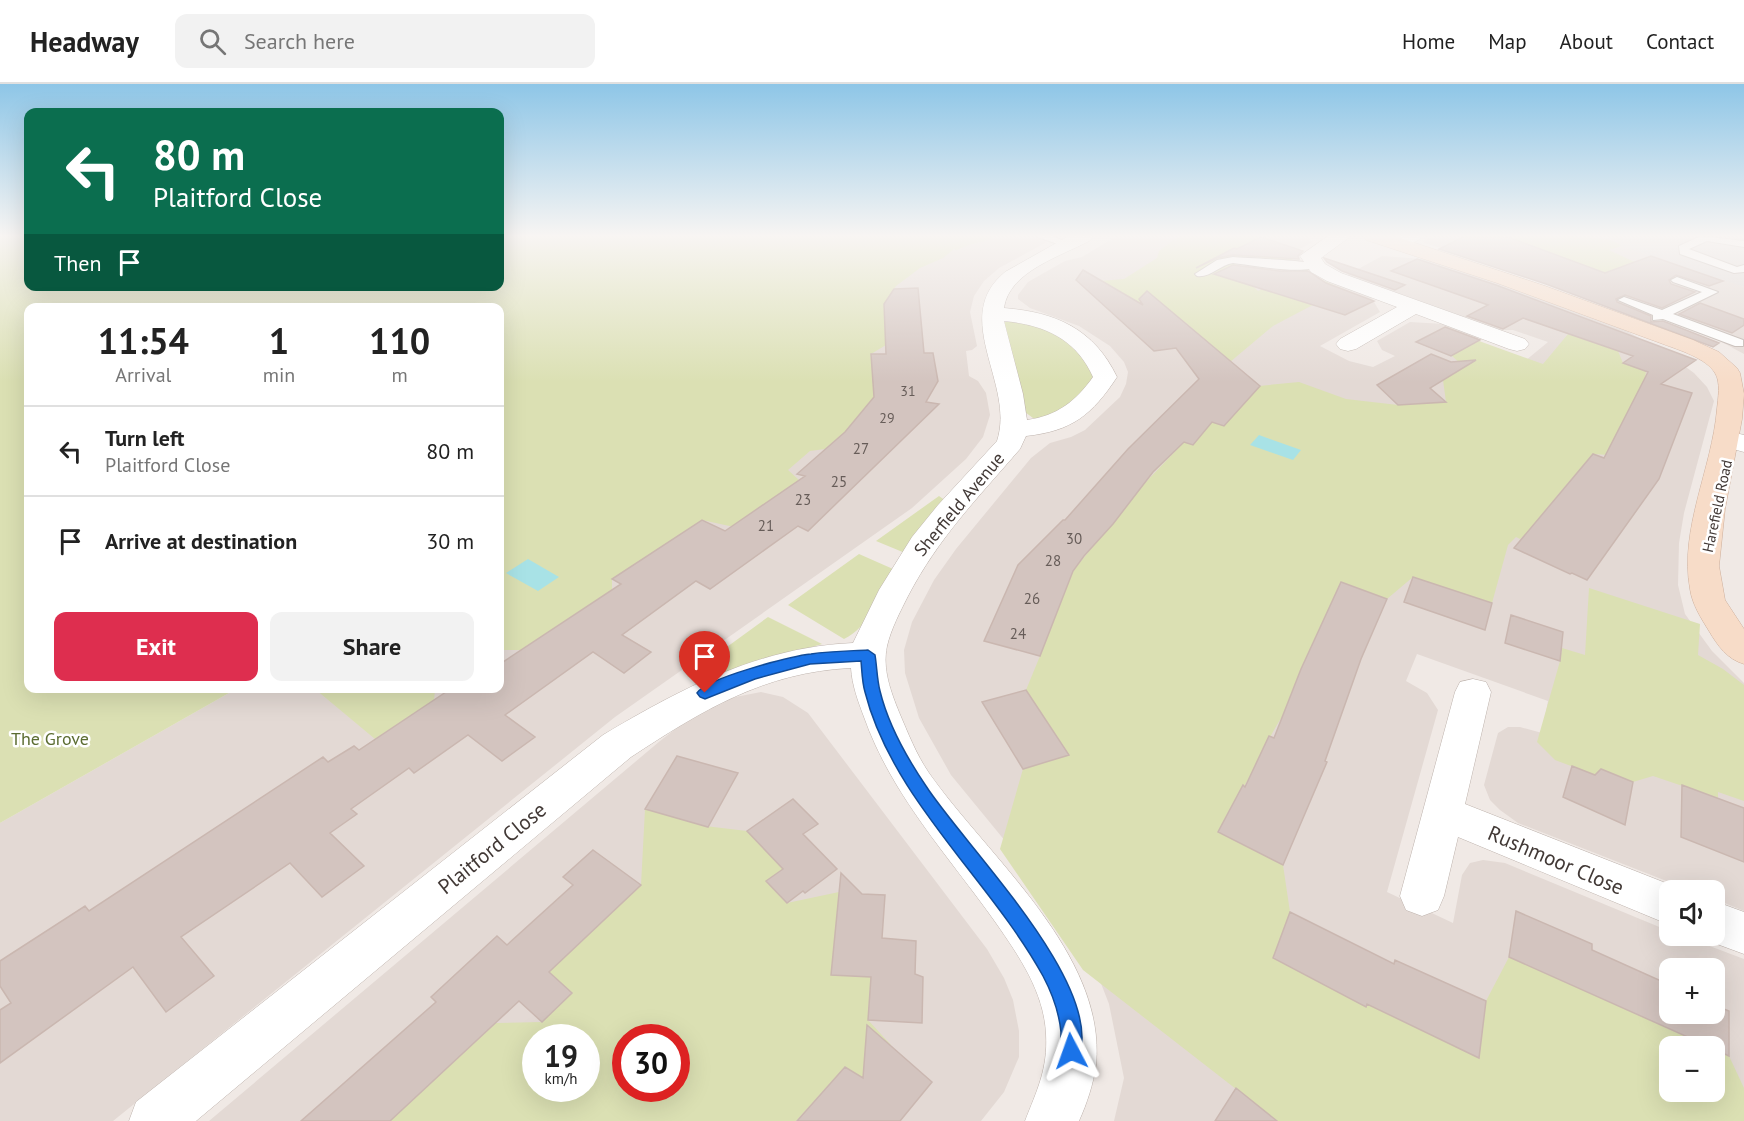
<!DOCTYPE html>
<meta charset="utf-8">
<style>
:root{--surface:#fff;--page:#f2f2f2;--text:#222;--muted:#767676;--line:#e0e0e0;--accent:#de2e4f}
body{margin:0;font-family:"PT Sans",sans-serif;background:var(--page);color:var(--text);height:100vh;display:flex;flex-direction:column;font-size:22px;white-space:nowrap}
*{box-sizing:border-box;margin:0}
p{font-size:20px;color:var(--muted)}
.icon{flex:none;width:33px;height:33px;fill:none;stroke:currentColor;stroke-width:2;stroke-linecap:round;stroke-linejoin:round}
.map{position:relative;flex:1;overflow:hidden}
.drawer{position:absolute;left:24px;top:219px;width:480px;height:390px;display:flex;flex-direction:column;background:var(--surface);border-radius:12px;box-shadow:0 6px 24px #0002}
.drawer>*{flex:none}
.guide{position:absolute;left:24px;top:24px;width:480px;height:183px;border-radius:12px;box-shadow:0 6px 24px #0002;background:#0b6e4f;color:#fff;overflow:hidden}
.fabs{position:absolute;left:1659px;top:796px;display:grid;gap:12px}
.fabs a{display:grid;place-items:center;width:66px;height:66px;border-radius:12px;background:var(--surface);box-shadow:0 6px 24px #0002;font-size:30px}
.speed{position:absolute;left:522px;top:940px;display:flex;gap:12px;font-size:30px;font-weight:700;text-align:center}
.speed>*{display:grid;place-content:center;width:78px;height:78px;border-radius:50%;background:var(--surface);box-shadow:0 6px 24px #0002;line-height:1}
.speed small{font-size:15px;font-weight:400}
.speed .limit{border:9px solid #d22;background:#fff;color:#111}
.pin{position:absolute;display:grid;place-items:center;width:51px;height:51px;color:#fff;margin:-62px -26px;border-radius:50% 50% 50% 0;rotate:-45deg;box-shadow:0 0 6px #0007}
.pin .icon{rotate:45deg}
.me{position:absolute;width:66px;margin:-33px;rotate:356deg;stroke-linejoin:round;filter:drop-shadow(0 0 4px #0008)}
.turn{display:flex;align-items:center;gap:21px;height:126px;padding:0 30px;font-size:27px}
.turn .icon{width:78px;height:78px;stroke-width:2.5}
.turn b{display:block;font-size:42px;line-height:51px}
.then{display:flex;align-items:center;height:57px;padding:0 30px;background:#0003;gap:12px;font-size:22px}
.eta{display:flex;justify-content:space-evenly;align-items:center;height:102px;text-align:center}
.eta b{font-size:36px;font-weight:800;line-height:42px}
.button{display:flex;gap:12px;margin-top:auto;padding:12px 30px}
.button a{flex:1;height:69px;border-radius:12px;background:var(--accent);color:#fff;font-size:24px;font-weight:800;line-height:69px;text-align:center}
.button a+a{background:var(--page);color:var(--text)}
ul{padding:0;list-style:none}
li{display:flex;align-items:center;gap:18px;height:90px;padding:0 30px;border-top:2px solid var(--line)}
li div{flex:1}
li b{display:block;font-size:22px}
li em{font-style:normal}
header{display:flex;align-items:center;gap:36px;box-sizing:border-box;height:84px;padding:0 30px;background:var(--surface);border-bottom:2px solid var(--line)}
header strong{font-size:28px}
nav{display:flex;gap:33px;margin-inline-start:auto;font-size:21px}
.search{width:420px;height:54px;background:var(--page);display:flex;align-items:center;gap:15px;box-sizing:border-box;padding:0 21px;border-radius:12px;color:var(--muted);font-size:22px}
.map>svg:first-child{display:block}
.residential{fill:#e3d9d4;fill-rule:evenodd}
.industrial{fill:#dfd9d7}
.green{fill:#dbe0b3;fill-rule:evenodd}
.water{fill:#a8e2e6}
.building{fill:#d3c4bf;stroke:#cab7b0;stroke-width:1.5}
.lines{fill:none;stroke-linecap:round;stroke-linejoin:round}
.lane-casing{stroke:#bdb2ac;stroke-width:2}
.street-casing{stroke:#bdb2ac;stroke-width:1}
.secondary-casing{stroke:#cdaf9c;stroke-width:1}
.lane{fill:#fff;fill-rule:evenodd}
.street{fill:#fff;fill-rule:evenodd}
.secondary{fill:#f7dcc8;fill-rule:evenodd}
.route{fill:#1a73e8;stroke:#114b97;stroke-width:1.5}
.labels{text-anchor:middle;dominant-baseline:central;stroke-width:5;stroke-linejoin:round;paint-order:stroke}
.far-number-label{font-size:14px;fill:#665c58}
.number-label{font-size:15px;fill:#665c58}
.far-street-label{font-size:15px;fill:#423936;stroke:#fff}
.street-label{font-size:18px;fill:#423936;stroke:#fff}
.park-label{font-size:18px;fill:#5b6c31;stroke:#fff}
.near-street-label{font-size:21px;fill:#423936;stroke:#fff}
</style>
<header>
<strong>Headway</strong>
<div class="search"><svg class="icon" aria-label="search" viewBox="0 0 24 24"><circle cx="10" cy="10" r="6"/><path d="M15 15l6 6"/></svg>Search here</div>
<nav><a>Home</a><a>Map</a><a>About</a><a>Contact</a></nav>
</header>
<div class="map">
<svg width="1744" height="1037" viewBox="0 0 1744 1037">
<rect width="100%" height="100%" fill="#f0e9e5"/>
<path class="residential" d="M751,152H1058L999,184L984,197L974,212L970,228L977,262L972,266L966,267L969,292L978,297L986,309L990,331L983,353L966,375L912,424L615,633L113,1037H0V739L236,605L500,604V453Z
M1117,152H1307L1313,158L1298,166L1295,170L1305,185L1324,195L1371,213L1380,228L1320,262L1349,277L1373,283L1395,272L1382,266L1377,257L1410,238L1444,240L1475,251L1484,262L1525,277L1548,258L1513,246H1501L1347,191L1382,172L1423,175L1506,201L1625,246L1672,273L1694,289L1707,303L1714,317L1684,429L1679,459L1678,501L1685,530L1712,567L1744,599V827L1715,815L1714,807H1692L1518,739L1500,726L1490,716L1484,701L1498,649L1508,643H1520L1542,649L1548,617L1417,570L1406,597L1427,609L1438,626L1387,808L1453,839L1462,791L1470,779L1483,776L1505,779L1669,847L1670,852H1683L1744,875V1037H1114L1124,994L1109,920L1095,884L1033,791L951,691L919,634L905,589L904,566L912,538L934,496L956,465L1031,374L1050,359L1071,353L1085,346L1120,313L1126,300L1128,288L1124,278L1110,262L1079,242L1030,224L1018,215V211L1028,198L1065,177L1082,173ZM1670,885H1714V930H1670ZM1670,963H1714V1008H1670Z
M1434,152H1600L1730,197L1744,203V270L1718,256L1541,191L1537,192L1424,159L1425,156Z
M761,608L783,613L808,629L987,865L1004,894L1013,916L1019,947V973L1004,1008L981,1037H209L660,657L700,626L720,616ZM536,954H586V1005H536ZM626,954H676V1005H626Z"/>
<path class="industrial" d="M1600,152H1744V203L1621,162L1618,158Z"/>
<path class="green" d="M0,152H28V202H500V152H996C983,159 970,159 957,166L954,165L943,174L920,184L896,202L885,218L886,261L871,270L873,293H893L847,346L825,365L810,367L788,386L799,396L734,443L702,436L612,495V506L521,566H500V224H28V604L236,605L0,739Z
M1179,152H1263L1255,156L1289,168L1294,179L1273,178L1254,172L1216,190L1253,202L1258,207L1300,187L1307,186L1315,193L1343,205L1273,242L1230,278L1198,280L1202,253L1185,238L1138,226L1100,197L1124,195L1157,174L1159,167Z
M1492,152C1514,152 1609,147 1621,162L1609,166L1671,195L1645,204Z
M1011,236C1033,238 1070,250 1084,270C1088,276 1091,285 1094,292L1085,307L1074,317L1043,335L1033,334L1021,325L1003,239Z
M1568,250L1618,267L1623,279L1646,287L1645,296L1609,371L1593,370L1556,413L1561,433L1533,444L1520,455L1516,453L1508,461L1492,519L1413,493L1387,515L1341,498L1282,633C1269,652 1262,672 1251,691C1239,709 1229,728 1218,748L1283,781L1290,828L1274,874L1479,974L1486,917L1509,873L1710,963H1670V1008H1714L1715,965L1729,972L1744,1004V1037H1277L1083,886L1000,765L1023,685L1068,670L1026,606L1040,572L1064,498L1144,400L1184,358L1205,346L1212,338L1208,307L1299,298L1346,315L1398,321L1446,318L1443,296L1464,283L1451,271L1479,257L1543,280Z
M939,412L946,417L905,469L876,457Z
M859,470L893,485C880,509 870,543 844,555L788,521Z
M1589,504L1700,540L1698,571L1723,585L1744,601V717L1718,708V714L1653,692L1633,698L1601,685L1595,691L1555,676L1537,658L1560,577L1562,564L1585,571Z
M768,533L822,560L744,583L698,599L687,592Z
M315,605H438L435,606L434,616L375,655Z
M645,725L705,742L747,747L783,785L767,797L787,819L839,808L831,890L871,893L868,936L891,961L862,994L844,984L796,1037H390L496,939L542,938L572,909L549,888L641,801ZM536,954H586V1005H536ZM626,954H676V1005H626Z"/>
<path class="water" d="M1259,351L1301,366L1293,376L1250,361Z
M528,475L559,493L538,507L506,489Z"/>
<path class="building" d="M1465,152H1505L1605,189L1651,172L1723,197L1709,202L1676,191L1669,196L1671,200L1695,208L1662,224L1625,211L1616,215L1617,218L1651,232V238L1663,237L1719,259L1713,263L1546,200L1439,165Z
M1261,153L1303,167L1298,172L1299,175L1233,171L1217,174L1196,184L1234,164L1237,165Z
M1324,174L1405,201L1395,206L1342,187L1327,178Z
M1417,175L1496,201L1696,276L1661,300L1692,309L1659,395L1587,496L1572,489L1570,490L1514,464L1593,370L1604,374L1648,288L1623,279L1633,272L1523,234L1503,245L1467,232L1488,221L1391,187Z
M1233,181L1279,187H1308L1326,199L1374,217L1345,231L1214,190Z
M1083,186L1143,221L1139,215L1147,207L1260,302L1224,342L1212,338L1193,361L1184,358L1153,388L1113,440L1084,472L1073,487L1040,572L984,557L1018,481L1063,436H1065L1128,365L1199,295L1176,264L1154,267L1076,196Z
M918,204L924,269H933L938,297L926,318L939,320L808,447L798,442L710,505L696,497L622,551L651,568L624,589L593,568L505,631L535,653L502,677L468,651L414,689L409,684L351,725L357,730L330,749L364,782L322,813L290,779L181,853L214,892L166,928L133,883L0,979V926L11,919L0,902V877L85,822L89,827L323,673L328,678L354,662L359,666L452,604H500V580L621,500L612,495L702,436L725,447L805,392L797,390L845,348L874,313L871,270H886L884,220L894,205Z
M1700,219L1744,235V241L1732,249L1679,230Z
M1445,243L1480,256L1451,272L1416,258Z
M1431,270L1451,278L1476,276L1430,304L1446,318L1398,321L1377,301Z
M1413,493L1492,519L1485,546L1404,518Z
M1341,498L1387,515L1361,575L1325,677L1327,678L1283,781L1218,748L1243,701L1245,703L1269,652L1274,654L1301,585Z
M1511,531L1563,548L1560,577L1505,559Z
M1026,606L1069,671L1023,685L982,618Z
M677,672L738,689L708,743L645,725Z
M1572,682L1595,691L1601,685L1633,698L1625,741L1563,713Z
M1682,701L1744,724V778L1681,753Z
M793,715L818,740L803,750L837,785L805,809L803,807L787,819L766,797L783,785L747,747Z
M593,766L641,801L549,888L572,909L542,938L519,917L390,1037H301L436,918L431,913L497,852L507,861L573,801L563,793Z
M841,789L862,810L885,811L882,854L916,857L915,890L923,893L922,939L868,936L871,893L831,891Z
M1516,827L1592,860V866L1670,901V930H1714V921L1729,927V972L1714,965V963H1710L1509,873Z
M1290,828L1394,880L1395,876L1486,917L1479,974L1367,920L1366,923L1273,874Z
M867,941L932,998L900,1037H797L845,983L863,994Z
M1236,1004L1277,1037H1215Z"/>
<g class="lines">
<g class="lane-casing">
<path id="lane" d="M1035,152H1052L1074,161L1069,164Z
M1701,152L1744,157V163L1707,157L1689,165L1737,183L1744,181V188L1734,189L1680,170L1679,162Z
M1233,173C1246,174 1316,177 1320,181C1307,192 1252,181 1233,179C1220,181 1210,194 1197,192L1195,190L1217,176Z
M1677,193L1718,208L1673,230L1743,256V262H1735L1663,235L1653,236V231L1618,216L1624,213L1662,226L1702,208L1673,198L1671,196Z"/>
</g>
<g class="street-casing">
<path id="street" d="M1069,152H1093L1091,156C1062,172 1009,187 1004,224C1056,228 1094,245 1117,293C1092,331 1072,347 1026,352L1020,365C977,415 939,453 908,512C900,528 891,545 887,562C882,585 891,608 899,628C908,649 916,670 929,689C987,772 1107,870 1096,981C1093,1001 1087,1019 1079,1037H1025C1037,1006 1048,985 1046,950C1044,908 1019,872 996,839C948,771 892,712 864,633C858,617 852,601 851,584C764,588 701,627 631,673L196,1037H129L136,1018L603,651C682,604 760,563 853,559L879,506L912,453L938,421L997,357C1016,300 949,234 1005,188ZM1004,237C1045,241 1076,255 1093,293C1076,317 1057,332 1027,336L1023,310Z
M1328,152H1351L1321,174L1325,180L1341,189L1525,255L1529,260L1525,265L1517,267L1509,265L1416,230L1356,265L1348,267L1340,265L1336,260L1340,255L1397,223L1327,197L1311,188L1300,172Z
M1399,152H1424L1406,164H1392L1389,160Z
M1731,348L1744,351V368L1722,362L1718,356L1722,350Z
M1473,595L1486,598L1491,608L1465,720L1686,807H1670V841L1458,753L1444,812L1438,826L1422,832L1406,826L1400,812L1455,608L1460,598Z
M1714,817L1744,828V870L1698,853L1714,852Z"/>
</g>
<g class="secondary-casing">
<path id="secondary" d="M1364,152H1394L1545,202L1693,256L1719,268L1737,284L1740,289L1744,310L1742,335L1725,425L1719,482L1725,516L1744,545V580C1727,575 1718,562 1709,547C1701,534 1692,520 1690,505C1679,445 1712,385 1717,325C1718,315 1721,298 1715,289C1706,274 1679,266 1663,260L1497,199L1366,156Z"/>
</g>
<use href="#lane" class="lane"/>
<use href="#street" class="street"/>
<use href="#secondary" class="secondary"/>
</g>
<linearGradient id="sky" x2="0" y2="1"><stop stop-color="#8ec6e7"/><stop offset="0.51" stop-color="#f8f5f3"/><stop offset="1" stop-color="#f8f5f3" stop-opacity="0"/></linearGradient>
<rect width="1744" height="298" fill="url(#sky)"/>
<path class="route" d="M868,566L875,571C877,583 877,596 880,607C888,640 907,674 926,702C963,760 1108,903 1078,975L1071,978L1063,975C1059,965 1061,958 1061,948C1059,928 1052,909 1043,892C991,797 892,715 865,608C862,598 862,587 861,577L810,580L755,595L705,615L700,613L697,609C706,594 792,572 811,570C830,567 849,567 868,566Z"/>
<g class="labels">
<g class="far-number-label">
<text x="908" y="307">31</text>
<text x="887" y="334">29</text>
</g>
<g class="number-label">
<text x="861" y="364">27</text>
<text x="839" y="397">25</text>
<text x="803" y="415">23</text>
<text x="766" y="441">21</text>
<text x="1074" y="454">30</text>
<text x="1053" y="476">28</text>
<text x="1032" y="514">26</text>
<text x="1018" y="549">24</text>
</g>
<g class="far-street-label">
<text transform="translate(1717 422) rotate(-78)">Harefield Road</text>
</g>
<g class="street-label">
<text transform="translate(959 420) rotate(-50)">Sherfield Avenue</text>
</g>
<g class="park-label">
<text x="50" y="654">The Grove</text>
</g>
<g class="near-street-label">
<text transform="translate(492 764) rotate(-39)">Plaitford Close</text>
<text transform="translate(1556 776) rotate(23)">Rushmoor Close</text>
</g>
</g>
</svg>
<div class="fabs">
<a><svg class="icon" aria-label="sound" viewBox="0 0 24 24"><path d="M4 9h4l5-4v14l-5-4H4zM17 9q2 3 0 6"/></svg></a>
<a>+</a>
<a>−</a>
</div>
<div class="speed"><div>19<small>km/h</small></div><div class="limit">30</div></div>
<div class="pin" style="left:705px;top:609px;background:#d93025"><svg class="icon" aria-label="arrive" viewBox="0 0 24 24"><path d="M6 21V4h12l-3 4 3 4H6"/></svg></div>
<svg class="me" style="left:1071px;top:967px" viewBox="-20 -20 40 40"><path d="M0-17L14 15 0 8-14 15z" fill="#1a73e8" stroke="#fff" stroke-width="4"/></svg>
<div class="guide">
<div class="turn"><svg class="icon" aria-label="left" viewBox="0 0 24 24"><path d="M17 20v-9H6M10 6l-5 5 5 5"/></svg><div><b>80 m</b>Plaitford Close</div></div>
<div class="then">Then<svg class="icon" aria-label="arrive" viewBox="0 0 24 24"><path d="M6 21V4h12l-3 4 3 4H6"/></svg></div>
</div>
<section class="drawer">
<div class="eta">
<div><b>11:54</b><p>Arrival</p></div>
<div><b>1</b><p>min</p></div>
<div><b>110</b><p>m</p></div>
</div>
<ul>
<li><svg class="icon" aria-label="left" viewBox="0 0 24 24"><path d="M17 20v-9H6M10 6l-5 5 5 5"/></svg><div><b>Turn left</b><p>Plaitford Close</p></div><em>80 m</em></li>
<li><svg class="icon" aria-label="arrive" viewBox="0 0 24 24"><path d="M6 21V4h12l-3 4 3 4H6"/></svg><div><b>Arrive at destination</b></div><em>30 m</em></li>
</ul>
<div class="button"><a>Exit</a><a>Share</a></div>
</section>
</div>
